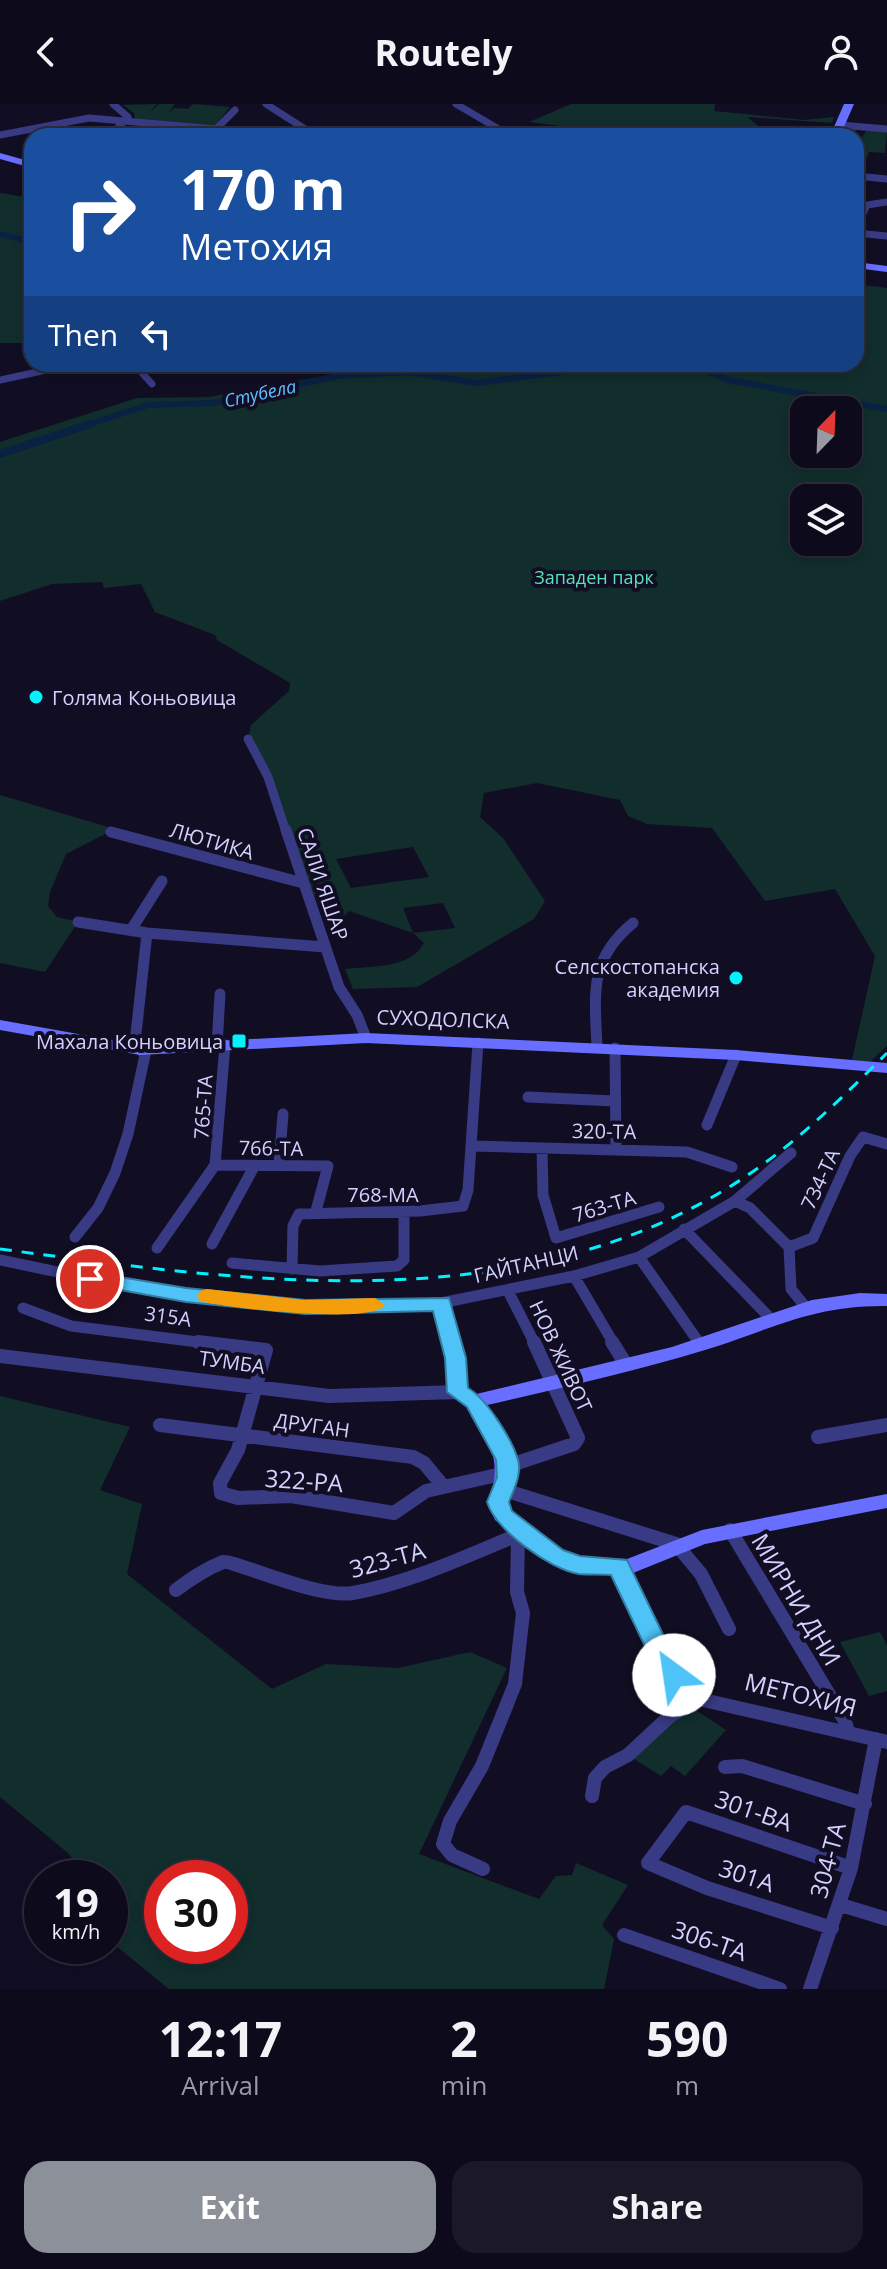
<!DOCTYPE html>
<meta charset="utf-8">
<style>
:root{--surface:#0d0a1b;--page:#1b1828;--text:#f1f3f6;--muted:#9a9aa3;--line:#2d2b3a;--accent:#8c9099}
body{margin:0;font-family:"Open Sans",sans-serif;background:var(--page);color:var(--text);height:100vh;display:flex;flex-direction:column;font-size:30px;white-space:nowrap}
*{box-sizing:border-box;margin:0}
p{font-size:26px;color:var(--muted)}
.icon{flex:none;width:44px;height:44px;fill:none;stroke:currentColor;stroke-width:2;stroke-linecap:round;stroke-linejoin:round}
.map{position:relative;height:1885px;overflow:hidden}
.drawer{display:flex;flex-direction:column;background:var(--surface);flex:1}
.drawer>*{flex:none}
.hud{position:absolute;left:24px;top:24px;width:840px;height:244px;border-radius:24px;box-shadow:0 4px 12px #0003,0 0 0 2px var(--line);background:#1a4fa0;color:#fff;overflow:hidden}
.needle{width:52px;rotate:23deg}
.tools{position:absolute;left:790px;top:292px;display:grid;gap:16px}
.tools a{display:grid;place-items:center;width:72px;height:72px;border-radius:16px;background:var(--surface);box-shadow:0 4px 12px #0003,0 0 0 2px var(--line);font-size:40px}
.speed{position:absolute;left:24px;top:1756px;display:flex;gap:16px;font-size:40px;font-weight:700;text-align:center}
.speed>*{display:grid;place-content:center;width:104px;height:104px;border-radius:50%;background:var(--surface);box-shadow:0 4px 12px #0003,0 0 0 2px var(--line);line-height:1}
.speed small{font-size:20px;font-weight:400}
.speed .limit{border:12px solid #d22;background:#fff;color:#111}
.pin{position:absolute;display:grid;place-items:center;width:68px;height:68px;color:#fff;margin:-34px;border:4px solid #fff;border-radius:50%;box-shadow:0 2px 8px #0007}
.me{position:absolute;width:88px;margin:-44px;rotate:329deg;stroke-linejoin:round;filter:drop-shadow(0 0 6px #0008)}
.turn{display:flex;align-items:center;gap:28px;height:168px;padding:0 24px;font-size:36px}
.turn .icon{width:104px;height:104px;stroke-width:2.5}
.turn b{display:block;font-size:56px;line-height:68px}
.then{display:flex;align-items:center;height:76px;padding:0 24px;background:#0003;gap:16px;font-size:30px}
.eta{display:flex;justify-content:space-evenly;align-items:center;height:136px;text-align:center}
.eta b{font-size:48px;font-weight:700;line-height:56px}
.primary-button{display:flex;gap:16px;margin-top:auto;padding:16px 24px}
.primary-button a{flex:1;height:92px;border-radius:24px;background:var(--accent);color:#fff;font-size:32px;font-weight:700;line-height:92px;text-align:center}
.primary-button a+a{background:var(--page);color:var(--text)}
header{display:flex;justify-content:space-between;align-items:center;height:104px;padding:0 24px;background:var(--surface);font-size:36px;font-weight:700}
.map>svg:first-child{display:block}
.green{fill:#112e2c;fill-rule:evenodd}
.lines{fill:none;stroke-linecap:round;stroke-linejoin:round}
.canal-far1{stroke:#092142;stroke-width:6}
.canal{stroke:#092142;stroke-width:8}
.river{fill:#092142;fill-rule:evenodd}
.street-far3{stroke:#383a84;stroke-width:7}
.street-far2{stroke:#383a84;stroke-width:9}
.street-far1{stroke:#383a84;stroke-width:11}
.street{stroke:#383a84;stroke-width:14}
.secondary{fill:#686eff;fill-rule:evenodd}
.rail{stroke:#00f3fc;stroke-width:3;stroke-dasharray:12 10;stroke-linecap:butt}
.route{fill:#4fc3f7;stroke:#337fa1;stroke-width:2}
.slow{fill:#f59e0b}
.poi-dot{fill:#00f3fc;stroke:#110e24;stroke-width:3}
.labels{text-anchor:middle;dominant-baseline:central;stroke-width:8;stroke-linejoin:round;paint-order:stroke}
.far-water-label{font-size:18px;font-style:italic;fill:#5fbfff;stroke:#110e24}
.far-park-label{font-size:18px;fill:#5be1b7;stroke:#110e24}
.poi-label{font-size:20px;fill:#d4d1ff;stroke:#110e24;text-anchor:end}
.street-label{font-size:20px;fill:#d4d1ff;stroke:#110e24}
.near-street-label{font-size:24px;fill:#d4d1ff;stroke:#110e24}
</style>
<header><svg class="icon" aria-label="back" viewBox="0 0 24 24"><path d="M15 5l-7 7 7 7"/></svg>Routely<svg class="icon" aria-label="person" viewBox="0 0 24 24"><circle cx="12" cy="8" r="4"/><path d="M4 21q1-7 8-7t8 7"/></svg></header>
<div class="map">
<svg width="887" height="1885" viewBox="0 0 887 1885">
<rect width="100%" height="100%" fill="#110e24"/>
<path class="green" d="M157,0L149,9L159,0H175L168,9L174,4L188,5L193,0L230,3L214,23L135,16L134,9L123,1Z
M571,0H715L714,7L804,16L834,13L832,19L747,13L761,24L748,32H640L529,18Z
M847,25L887,28L885,49L869,48L860,71H856V42L866,27L857,26L852,30L854,32H845Z
M0,89L32,94V239H0Z
M856,180L887,184V942L870,958L852,956L875,852L835,785L765,797L712,724L647,720L628,712L620,696L537,679L484,689L480,713L503,734L545,797L534,815L417,883L353,885L345,865C371,862 410,865 424,839L413,829L349,807L337,818L324,813C297,754 278,692 248,635L251,621L289,587L290,579L217,536L215,531L155,508L141,480L104,484L102,478L52,480L0,497V338L137,294L209,293L372,263L856,260ZM804,306H848V350H804ZM804,394H848V438H804ZM413,743L429,773L351,784L336,755ZM443,799L455,824L413,829L403,804Z
M0,691L115,725L66,750L50,788L48,802L57,813L78,818L45,868L0,859Z
M0,1292L130,1323L100,1386L142,1400L127,1470L272,1585L326,1560L398,1564L470,1548L507,1564L419,1750L539,1795L556,1772L572,1771L576,1759L628,1781L602,1821L614,1835L604,1885H169L110,1837V1774H77L82,1767L68,1749L0,1693ZM162,1774H230V1842H162Z
M880,1528L887,1541V1587L869,1592L840,1538Z
M688,1601L726,1626L685,1672L671,1662L661,1672L628,1651Z"/>
<g class="lines">
<path class="canal-far1" d="M84,322L148,301L213,299L338,272L409,268L477,279L622,260"/>
<path class="canal" d="M0,350L90,320"/>
<path class="river" d="M0,127L32,135V141L0,133Z
M684,260H698L730,273L887,302V308L727,279Z"/>
<path class="street-far3" d="M266,0L316,32
M456,0L502,27
M840,21L887,25
M0,31L89,14L216,25L235,6
M110,32L128,13L113,0
M856,72L887,75
M856,124L867,101L887,98
M856,129L887,132
M134,260L152,280
M184,260L198,265L355,260
M0,276L74,260"/>
<path class="street-far2" d="M248,635L268,673L286,728"/>
<path class="street-far1" d="M286,726L339,883L357,911L366,934
M111,728L303,779
M78,818L147,829L325,843
M131,826L162,777
M217,942L220,890
M597,944C595,890 588,856 633,819
M615,944L616,1045
M528,993L615,997
M707,1021L736,951
M472,1042L687,1048L732,1063
M542,1044L543,1091L556,1134L659,1103
M215,1061L328,1062L316,1107
M279,1061L283,1010
M735,1097L750,1104L789,1143L791,1185L804,1201
M684,1125L772,1216
M75,1133L98,1104L115,1069L128,1030L145,951L135,939L147,829
M212,1140L255,1061
M789,1143L813,1134L850,1052L863,1033L887,1040
M157,1144L215,1061L225,941
M639,1153L700,1240
M0,1156L120,1181L305,1203L441,1199L574,1172L639,1153L735,1097L791,1049
M232,1159L320,1167L397,1162L404,1156V1110
M292,1165L293,1122L299,1110L420,1107L463,1102L468,1086L478,939
M574,1172L614,1240
M508,1187L535,1240
M441,1199L451,1240
M23,1204L71,1222L214,1240"/>
<path class="street" d="M198,1238L266,1246L238,1346L220,1379L221,1389L238,1394L291,1392L394,1409L426,1387L497,1371L520,1358L574,1340L578,1334L534,1238
M451,1238L458,1288L464,1291
M612,1238L625,1259
M0,1252L329,1292L458,1288
M160,1321L413,1353L424,1359L444,1383
M818,1333L887,1321
M504,1386L676,1440L701,1470L729,1525
M730,1426L845,1617L848,1629
M619,1462L663,1555L699,1595L887,1638
M176,1486C192,1474 205,1465 223,1458C232,1455 317,1495 353,1489C412,1478 467,1452 522,1429
M725,1663L742,1662L865,1700
M592,1692L595,1674L605,1663L628,1651L670,1612L699,1595
M483,1765L452,1751L443,1740L450,1717L482,1662L515,1580L523,1509L517,1488L518,1430
M841,1801L887,1815
M832,1824L707,1784L648,1759L686,1708L851,1764
M624,1831L780,1885
M810,1885L851,1764L876,1635"/>
<path class="secondary" d="M844,0H854L840,32H830Z
M0,49L32,58V64L0,55Z
M856,158L887,162V168L856,164Z
M0,916L140,941L366,929L736,946L887,959V969L736,956L366,939L140,951L0,926Z
M860,1189L887,1190V1202C812,1201 773,1225 705,1246C633,1268 560,1284 487,1301C499,1322 517,1345 516,1371C515,1384 506,1394 511,1407L562,1447L579,1453L627,1455L702,1426L887,1390V1404L705,1440L628,1471L578,1469L548,1457L495,1416L488,1398C505,1355 487,1334 466,1297L468,1292L672,1243L812,1196Z"/>
<path class="rail" d="M0,1145C241,1177 512,1218 731,1082C789,1046 839,997 887,949"/>
</g>
<path class="route" d="M90,1168L186,1184L305,1196L449,1194L466,1254L468,1284C486,1294 512,1335 518,1356C522,1370 514,1385 509,1398L512,1407L563,1446L580,1452L627,1456L672,1549L686,1571L683,1577H666L651,1555L611,1471C601,1470 590,1471 579,1470C549,1465 496,1426 487,1398L497,1373L496,1356L467,1303L447,1288L445,1254L433,1207L305,1210L186,1198L82,1179L80,1175Z"/>
<path class="slow" d="M207,1185L305,1196L375,1194L385,1201C372,1221 226,1204 200,1197L197,1192L200,1187Z"/>
<g class="poi-dot">
<circle cx="36" cy="593" r="8"/>
<circle cx="736" cy="874" r="8"/>
<rect x="231" y="929" width="16" height="16" rx="4"/>
</g>
<g class="labels">
<g class="far-water-label">
<text transform="translate(260 289) rotate(-12)">Стубела</text>
</g>
<g class="far-park-label">
<text x="594" y="473">Западен парк</text>
</g>
<g class="poi-label">
<text x="52" y="593" text-anchor="start">Голяма Коньовица</text>
<text x="720" y="862">Селскостопанска<tspan x="720" dy="23">академия</tspan></text>
<text x="223" y="937">Махала Коньовица</text>
</g>
<g class="street-label">
<text transform="translate(212 737) rotate(16)">ЛЮТИКА</text>
<text transform="translate(323 780) rotate(71)">САЛИ ЯШАР</text>
<text transform="translate(443 915) rotate(2)">СУХОДОЛСКА</text>
<text transform="translate(203 1003) rotate(-86)">765-ТА</text>
<text transform="translate(604 1027) rotate(1)">320-ТА</text>
<text transform="translate(271 1044) rotate(1)">766-ТА</text>
<text transform="translate(820 1075) rotate(-65)">734-ТА</text>
<text x="383" y="1090">768-МА</text>
<text transform="translate(604 1102) rotate(-17)">763-ТА</text>
<text transform="translate(526 1160) rotate(-13)">ГАЙТАНЦИ</text>
<text transform="translate(168 1212) rotate(8)">315А</text>
<text transform="translate(561 1252) rotate(65)">НОВ ЖИВОТ</text>
<text transform="translate(232 1258) rotate(8)">ТУМБА</text>
<text transform="translate(312 1321) rotate(8)">ДРУГАН</text>
</g>
<g class="near-street-label">
<text transform="translate(304 1376) rotate(4)">322-РА</text>
<text transform="translate(387 1455) rotate(-15)">323-ТА</text>
<text transform="translate(797 1495) rotate(59)">МИРНИ ДНИ</text>
<text transform="translate(801 1590) rotate(14)">МЕТОХИЯ</text>
<text transform="translate(754 1706) rotate(19)">301-ВА</text>
<text transform="translate(827 1756) rotate(-75)">304-ТА</text>
<text transform="translate(747 1771) rotate(18)">301А</text>
<text transform="translate(710 1836) rotate(19)">306-ТА</text>
</g>
</g>
</svg>
<div class="tools">
<a><svg class="needle" viewBox="-14 -14 28 28"><path d="M0-13l5 13h-10z" fill="#e53935"/><path d="M0 13l5-13h-10z" fill="#9a9aa3"/></svg></a>
<a><svg class="icon" aria-label="layers" viewBox="0 0 24 24"><path d="M12 4l9 5-9 5-9-5zM3 14l9 5 9-5"/></svg></a>
</div>
<div class="speed"><div>19<small>km/h</small></div><div class="limit">30</div></div>
<div class="pin" style="left:90px;top:1175px;background:#d93025"><svg class="icon" aria-label="arrive" viewBox="0 0 24 24"><path d="M6 21V4h12l-3 4 3 4H6"/></svg></div>
<svg class="me" style="left:674px;top:1571px" viewBox="-20 -20 40 40"><circle r="19" fill="#fff"/><path d="M0-13L10 11 0 6-10 11z" fill="#4fc3f7"/></svg>
<div class="hud">
<div class="turn"><svg class="icon" aria-label="right" viewBox="0 0 24 24"><path d="M7 20v-9h11M14 6l5 5-5 5"/></svg><div><b>170 m</b>Метохия</div></div>
<div class="then">Then<svg class="icon" aria-label="left" viewBox="0 0 24 24"><path d="M17 20v-9H6M10 6l-5 5 5 5"/></svg></div>
</div>
</div>
<section class="drawer">
<div class="eta">
<div><b>12:17</b><p>Arrival</p></div>
<div><b>2</b><p>min</p></div>
<div><b>590</b><p>m</p></div>
</div>
<div class="primary-button"><a>Exit</a><a>Share</a></div>
</section>
